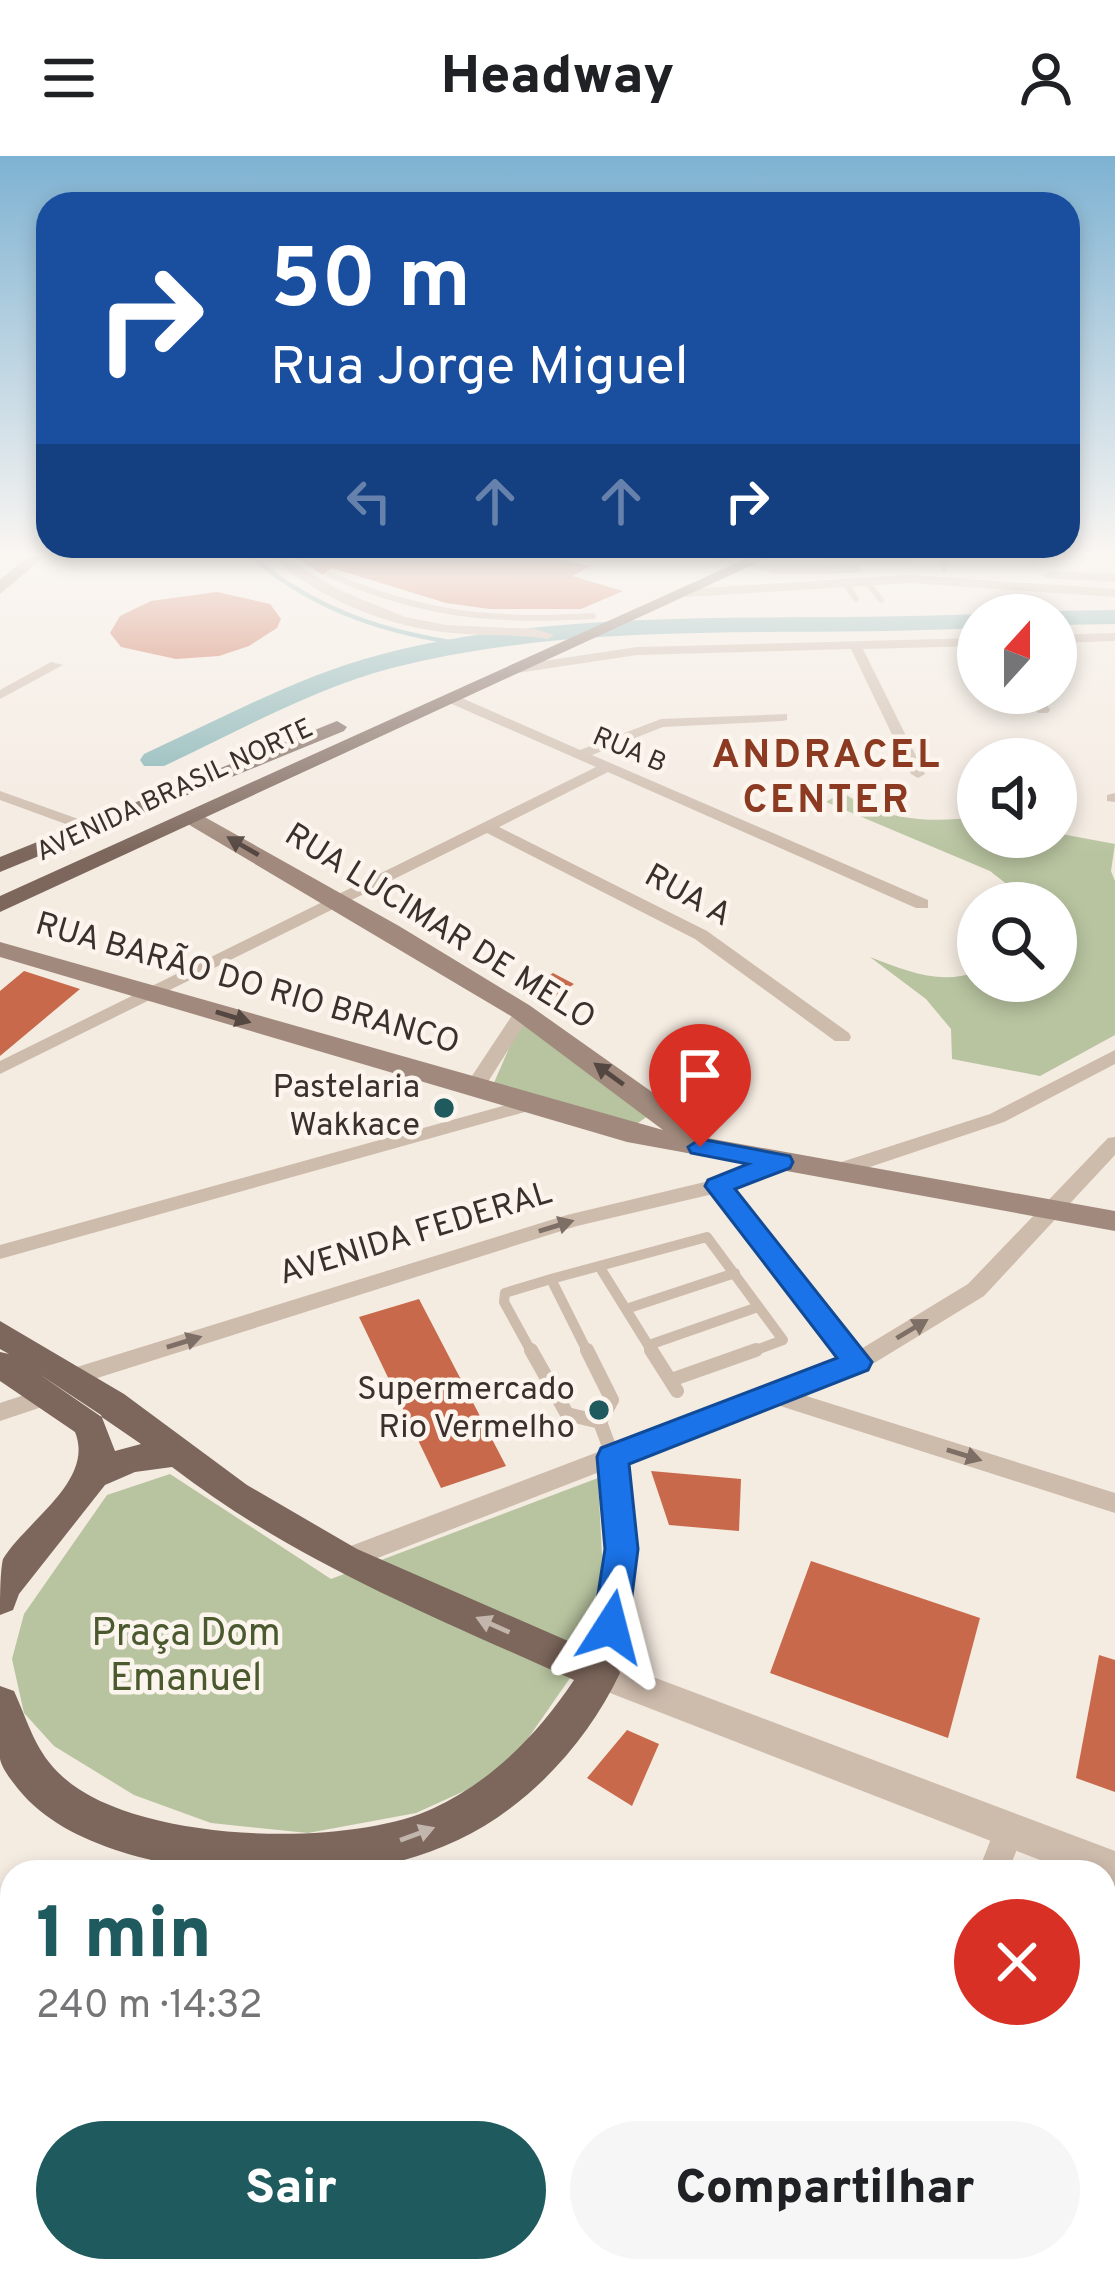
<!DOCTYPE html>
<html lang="pt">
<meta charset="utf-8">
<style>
:root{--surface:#fff;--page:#f6f6f6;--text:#202124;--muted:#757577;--accent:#1f5a5e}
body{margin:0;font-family:Overpass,sans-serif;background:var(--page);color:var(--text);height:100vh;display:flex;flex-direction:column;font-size:45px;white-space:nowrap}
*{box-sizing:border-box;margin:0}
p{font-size:39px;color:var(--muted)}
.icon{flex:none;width:66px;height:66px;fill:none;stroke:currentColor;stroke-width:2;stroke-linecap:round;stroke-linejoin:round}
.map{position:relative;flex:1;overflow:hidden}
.details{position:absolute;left:0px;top:1704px;width:1116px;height:423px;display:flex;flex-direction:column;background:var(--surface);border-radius:36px 36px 0 0;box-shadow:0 6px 18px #0003}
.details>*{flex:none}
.banner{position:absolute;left:36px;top:36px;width:1044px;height:366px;border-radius:36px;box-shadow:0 6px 18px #0003;background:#1a4fa0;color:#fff;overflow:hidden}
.needle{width:78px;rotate:21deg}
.buttons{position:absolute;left:957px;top:438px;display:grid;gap:24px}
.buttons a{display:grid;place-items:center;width:120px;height:120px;border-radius:50%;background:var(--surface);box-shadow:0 6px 18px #0003;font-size:60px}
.pin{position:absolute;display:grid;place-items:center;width:102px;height:102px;color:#fff;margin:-123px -51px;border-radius:50% 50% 50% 0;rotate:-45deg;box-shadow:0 0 12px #0007}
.pin .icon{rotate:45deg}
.me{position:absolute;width:132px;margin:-66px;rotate:9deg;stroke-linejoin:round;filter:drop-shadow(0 0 9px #0008)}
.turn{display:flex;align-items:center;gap:42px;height:252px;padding:0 36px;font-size:54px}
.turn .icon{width:156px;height:156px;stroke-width:2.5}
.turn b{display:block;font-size:84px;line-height:102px}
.lanes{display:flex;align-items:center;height:114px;padding:0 36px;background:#0003;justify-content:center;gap:60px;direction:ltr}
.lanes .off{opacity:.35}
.round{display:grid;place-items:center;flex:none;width:126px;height:126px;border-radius:63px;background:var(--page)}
.headline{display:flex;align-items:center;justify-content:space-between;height:204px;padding:0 36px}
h1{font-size:72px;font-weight:800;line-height:90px;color:var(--accent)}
.cta{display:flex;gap:24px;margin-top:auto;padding:24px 36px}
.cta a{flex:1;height:138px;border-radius:72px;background:var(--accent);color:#fff;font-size:48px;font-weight:800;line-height:138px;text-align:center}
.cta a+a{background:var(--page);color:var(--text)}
header{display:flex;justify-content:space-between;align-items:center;height:156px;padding:0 36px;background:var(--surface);font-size:54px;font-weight:800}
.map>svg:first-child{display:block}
.green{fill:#b8c4a0}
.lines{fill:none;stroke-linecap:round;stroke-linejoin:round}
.stream{stroke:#7fb0b2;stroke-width:4.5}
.river{fill:#7fb0b2;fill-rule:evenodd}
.building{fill:#c8694b}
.service-far2{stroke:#cdbbac;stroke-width:6}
.service-far1{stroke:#cdbbac;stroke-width:10}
.service{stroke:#cdbbac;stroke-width:14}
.minor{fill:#cdbbac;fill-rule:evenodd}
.tertiary{fill:#cdbbac;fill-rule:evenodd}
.secondary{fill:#a18a7d;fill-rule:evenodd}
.primary{fill:#7d675c;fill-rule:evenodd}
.oneway{fill:#544640}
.oneway2{fill:#7d6f65}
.oneway3{fill:#c2b5ac}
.route{fill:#1a73e8;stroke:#114b97;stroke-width:3}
.poi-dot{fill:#1f5a5e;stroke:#fbf5ee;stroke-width:4.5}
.labels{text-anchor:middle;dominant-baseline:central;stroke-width:9;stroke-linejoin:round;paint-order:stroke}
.far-street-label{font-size:27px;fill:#3b302b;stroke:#fbf5ee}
.street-label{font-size:33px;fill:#3b302b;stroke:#fbf5ee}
.poi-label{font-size:33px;fill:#3b302b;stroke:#fbf5ee;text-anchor:end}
.far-district-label{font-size:39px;font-weight:bold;letter-spacing:3px;fill:#8c3b22;stroke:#fbf5ee}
.near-park-label{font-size:39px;fill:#4a5a2e;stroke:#fbf5ee}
</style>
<header><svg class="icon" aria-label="menu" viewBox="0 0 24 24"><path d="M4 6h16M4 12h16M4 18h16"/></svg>Headway<svg class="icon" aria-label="person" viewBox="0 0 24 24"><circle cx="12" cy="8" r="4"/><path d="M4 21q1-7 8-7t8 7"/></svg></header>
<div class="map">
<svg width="1115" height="2125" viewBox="0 0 1115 2125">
<rect width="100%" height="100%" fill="#f4ebe1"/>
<path class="green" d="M842,636C884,665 929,667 978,661V681H1056V677L1115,688L1111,715L1115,725V879L1040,920L952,903L951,873L926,843L870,801C906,815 942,830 978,815V825H1056V747H1023L1022,740L990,715L826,646Z
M523,860L656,954L627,975L493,929Z
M170,1318L331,1423L598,1322L602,1400L595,1486L504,1617L416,1657L308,1677L211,1667L134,1639L54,1590L24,1557L12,1503L24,1458L107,1339Z"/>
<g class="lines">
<path class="stream" d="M251,400C315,455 388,478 471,489"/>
<path class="river" d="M1115,454V468L1056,469V459H1046L1056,455Z
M978,458L984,459H978V472C784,482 582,463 392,512C312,533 239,575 164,610H144L140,604L144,598C221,563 296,521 379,499C573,448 780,467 978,458Z"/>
</g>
<path class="building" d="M294,400H547L590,410L572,420L623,435L581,453H490L446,447L332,412L323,419Z
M217,436L270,448L281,463L277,472L249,490L219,500L176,503L121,491L110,477L120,460L151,445Z
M24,815L80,833L0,900V835Z
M553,817L574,828L543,849L523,838Z
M419,1143L506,1310L441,1332L359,1161Z
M651,1315L741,1323L739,1375L669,1369Z
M811,1405L980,1462L948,1582L770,1517Z
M1099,1499L1115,1504V1636L1076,1622Z
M627,1574L659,1588L632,1650L587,1622Z"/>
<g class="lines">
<path class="service-far2" d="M751,405L818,407L836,400
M829,406L911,404
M944,414L945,400
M330,419C423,459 492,466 593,460
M868,427L881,444
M846,428L856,443"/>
<path class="service-far1" d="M599,1110L653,1197
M551,1123L707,1081L783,1184L748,1197
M626,1153L735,1117
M649,1189L758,1151
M532,1197L504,1146L505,1137L551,1123L588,1197"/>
<path class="service" d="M531,1194L567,1258L600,1266
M587,1194L612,1244L600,1266
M651,1194L677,1235
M671,1224L756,1194
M600,1266L613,1301"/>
<path class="minor" d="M270,400H283L339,434L405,461L446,469L535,473L554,479L548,483C516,478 484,480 453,477C389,472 318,442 270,400Z
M704,400H726L728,402L722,405Z
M747,404L775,410L857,409L863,413L857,417L775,418L743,409L741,407Z
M1050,415L1115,418V426L1046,422L1044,419Z
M910,419L1115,433V441L910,427L686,441L680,437L686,433Z
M1115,477V485L1056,487V479Z
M978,482V490L863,493L925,618L918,622L911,618L851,493L637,499L517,517L510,513L517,509L637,491Z
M51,506L63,509L0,543V534Z
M1025,537H1039L1050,554L1048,557H1038Z
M445,539H455L580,594L661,563L787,558V564L782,565L663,571L592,599L928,744V752H916L608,616L499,671L707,775L849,877L851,881L849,885H835L695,783L487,677L0,918V905L596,611L445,545Z
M0,635L95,669L98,672L90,677L85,675L0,644Z
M1115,637V646L1107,645V639Z
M523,851L532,856L486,929L476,935L469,933L466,929L517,852Z
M1115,894V908L1004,966L840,1021L833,1023L823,1016L826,1011L990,958Z
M532,942L542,948L539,952L0,1103V1089Z
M1115,981V999L984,1140L866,1212L800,1238L1115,1337V1357L774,1248L626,1306L634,1393L631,1443L614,1517L610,1526L600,1529L590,1526L586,1517L605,1443L608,1393L602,1315L344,1415L335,1412L331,1404L335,1396L842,1203L713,1038L577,1070L72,1230L64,1227L60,1221L64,1215L567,1059L713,1024L780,999L787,1001L790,1006L787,1011L731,1033L861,1193L968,1128L1108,982Z
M52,1230L60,1233L64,1239L60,1245L0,1265V1247Z
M1009,1661L1020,1665L1024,1675L1008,1716H978L998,1665Z
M645,2115H697L693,2125H641Z
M714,2115H755L759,2125H718Z"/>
<path class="tertiary" d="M600,1501L1115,1695V1733L1104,1729V1716H1071L587,1528L582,1517L587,1506Z"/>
<path class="secondary" d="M28,400H45L0,438V424Z
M194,655L399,770L529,849L652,936L707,982L1115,1055V1075L627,986L0,801V786L663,974L511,860L186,667L183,662Z"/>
<path class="primary" d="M752,400H772L0,756V740Z
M337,565L347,571L344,575L0,716V701Z
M0,1165L124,1238L247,1329L357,1393L614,1505L620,1517C587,1587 528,1651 458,1684C422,1701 384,1711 344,1715C250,1725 83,1713 19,1634C12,1625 2,1613 0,1603C0,1581 0,1552 0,1530L14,1535C29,1568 35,1596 63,1621C135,1687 348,1693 434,1652C492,1625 539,1577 574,1524C434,1461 294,1405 172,1311L135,1316L105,1329L19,1438L13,1454L0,1459C0,1443 0,1416 3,1403C26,1365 95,1325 75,1276L0,1225V1196L9,1198L0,1193ZM39,1218L141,1288L115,1295L101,1259Z
M148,2115H200L198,2125H146Z"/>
</g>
<defs><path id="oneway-solid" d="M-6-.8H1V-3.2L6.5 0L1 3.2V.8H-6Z" transform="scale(3)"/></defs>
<g class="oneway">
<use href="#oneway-solid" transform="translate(243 690) rotate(-150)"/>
<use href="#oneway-solid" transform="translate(233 861) rotate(17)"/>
<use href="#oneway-solid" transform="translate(609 918) rotate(-144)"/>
</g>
<g class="oneway2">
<use href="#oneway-solid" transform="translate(556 1070) rotate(-17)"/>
<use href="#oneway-solid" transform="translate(912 1173) rotate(-31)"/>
<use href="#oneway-solid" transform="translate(184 1186) rotate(-17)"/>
<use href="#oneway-solid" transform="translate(964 1299) rotate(17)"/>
</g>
<g class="oneway3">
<use href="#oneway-solid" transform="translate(493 1469) rotate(-156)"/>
<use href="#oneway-solid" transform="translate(417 1678) rotate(-20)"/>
</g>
<linearGradient id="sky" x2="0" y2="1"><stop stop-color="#7eb2d2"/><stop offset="0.57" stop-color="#faf6f2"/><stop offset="1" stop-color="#faf6f2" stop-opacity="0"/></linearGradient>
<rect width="1115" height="697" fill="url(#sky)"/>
<path class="route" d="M700,983L790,1000L793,1006L790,1012L735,1033L872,1206L868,1214L629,1308L638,1393L628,1471L623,1482L611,1486L598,1482L593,1471L605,1393L597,1301L601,1292L837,1202L705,1030L708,1024L748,1008L691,997L688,991Z"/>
<g class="poi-dot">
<circle cx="444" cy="952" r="12"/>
<circle cx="599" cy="1254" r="12"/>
</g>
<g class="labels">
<g class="far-street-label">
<text transform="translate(629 595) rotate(23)">RUA B</text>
<text transform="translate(175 635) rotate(-25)">AVENIDA BRASIL NORTE</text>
</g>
<g class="street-label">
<text transform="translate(687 741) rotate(29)">RUA A</text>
<text transform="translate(439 772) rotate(32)">RUA LUCIMAR DE MELO</text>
<text transform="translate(247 829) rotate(16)">RUA BARÃO DO RIO BRANCO</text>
<text transform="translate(416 1079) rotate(-17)">AVENIDA FEDERAL</text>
</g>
<g class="poi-label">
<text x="420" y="933">Pastelaria<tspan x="420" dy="38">Wakkace</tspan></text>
<text x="575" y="1235">Supermercado<tspan x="575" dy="38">Rio Vermelho</tspan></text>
</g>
<g class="far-district-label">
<text x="827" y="601">ANDRACEL<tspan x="827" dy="45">CENTER</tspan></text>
</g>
<g class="near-park-label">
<text x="186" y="1479">Praça Dom<tspan x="186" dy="45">Emanuel</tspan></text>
</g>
</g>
</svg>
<div class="buttons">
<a><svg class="needle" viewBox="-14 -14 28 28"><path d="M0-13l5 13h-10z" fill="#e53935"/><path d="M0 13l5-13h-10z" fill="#757577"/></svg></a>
<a><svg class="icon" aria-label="sound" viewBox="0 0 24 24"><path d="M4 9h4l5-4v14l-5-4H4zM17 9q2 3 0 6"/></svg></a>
<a><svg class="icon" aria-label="search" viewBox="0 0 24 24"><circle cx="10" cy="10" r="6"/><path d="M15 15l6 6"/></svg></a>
</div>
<div class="pin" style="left:700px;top:991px;background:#d93025"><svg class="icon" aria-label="arrive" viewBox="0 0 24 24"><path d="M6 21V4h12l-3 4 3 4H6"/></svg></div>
<svg class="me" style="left:611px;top:1471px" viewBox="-20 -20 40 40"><path d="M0-17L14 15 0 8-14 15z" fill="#1a73e8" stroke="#fff" stroke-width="4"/></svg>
<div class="banner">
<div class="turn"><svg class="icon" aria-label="right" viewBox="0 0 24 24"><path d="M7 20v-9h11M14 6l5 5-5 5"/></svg><div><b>50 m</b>Rua Jorge Miguel</div></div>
<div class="lanes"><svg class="icon off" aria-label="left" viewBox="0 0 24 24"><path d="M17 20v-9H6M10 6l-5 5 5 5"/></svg><svg class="icon off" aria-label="ahead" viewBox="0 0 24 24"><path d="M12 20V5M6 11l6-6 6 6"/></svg><svg class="icon off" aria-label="ahead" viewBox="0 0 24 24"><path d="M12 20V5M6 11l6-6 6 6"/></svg><svg class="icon" aria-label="right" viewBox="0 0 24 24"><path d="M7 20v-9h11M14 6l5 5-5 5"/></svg></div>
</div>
<section class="details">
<div class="headline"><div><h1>1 min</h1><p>240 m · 14:32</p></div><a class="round" style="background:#d93025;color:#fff"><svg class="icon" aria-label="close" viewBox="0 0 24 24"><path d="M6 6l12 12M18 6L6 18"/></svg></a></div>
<div class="cta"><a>Sair</a><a>Compartilhar</a></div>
</section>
</div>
